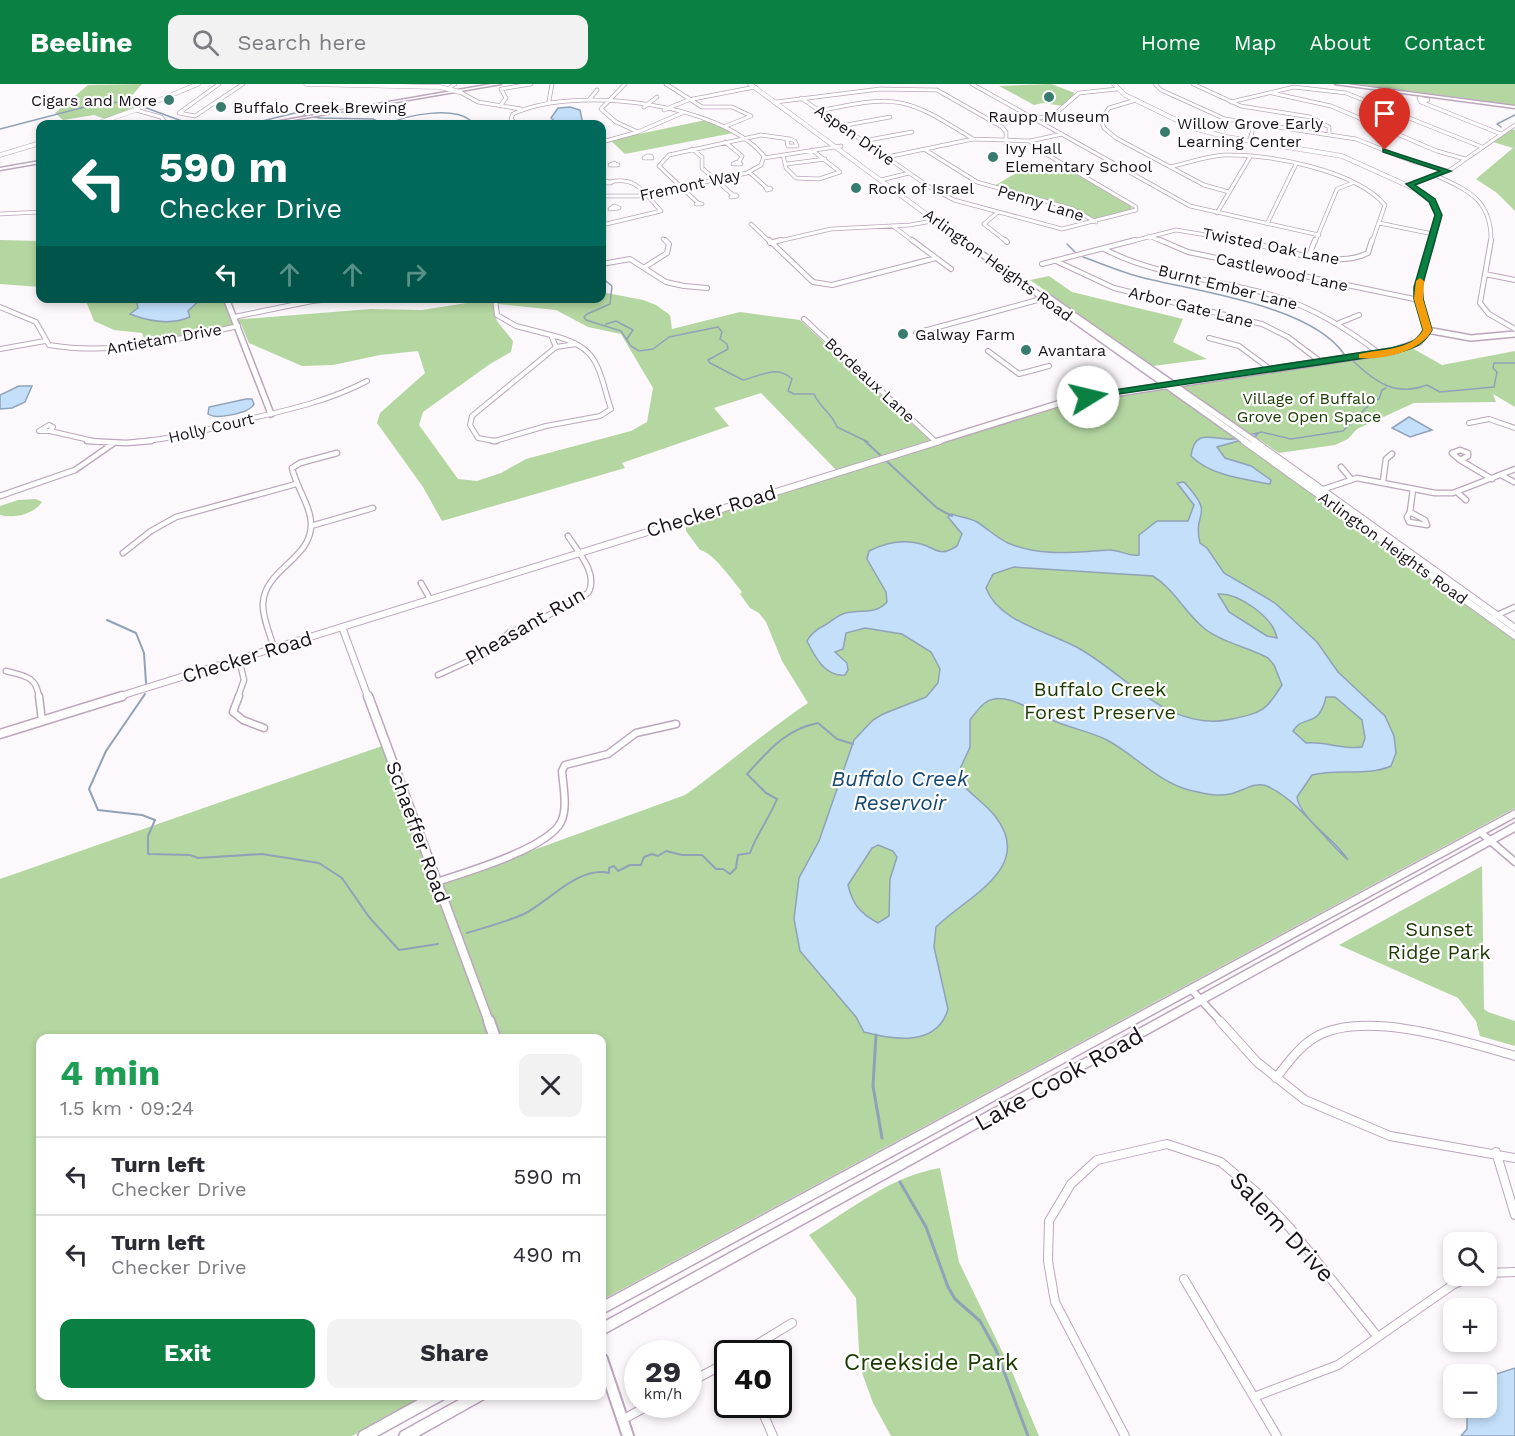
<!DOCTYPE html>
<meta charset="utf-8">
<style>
:root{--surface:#fff;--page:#f2f2f3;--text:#2b2b33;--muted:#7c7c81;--line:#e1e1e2;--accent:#0b8043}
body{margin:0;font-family:"Work Sans",sans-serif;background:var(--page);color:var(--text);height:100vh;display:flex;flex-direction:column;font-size:22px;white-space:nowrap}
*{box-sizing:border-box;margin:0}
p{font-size:20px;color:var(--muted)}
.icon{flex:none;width:33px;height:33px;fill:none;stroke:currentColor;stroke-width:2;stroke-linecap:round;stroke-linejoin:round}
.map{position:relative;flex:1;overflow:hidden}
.sheet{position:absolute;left:36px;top:950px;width:570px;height:366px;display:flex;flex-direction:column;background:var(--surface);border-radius:12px;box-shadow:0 3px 9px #0003}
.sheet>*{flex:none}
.top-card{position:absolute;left:36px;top:36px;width:570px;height:183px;border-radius:12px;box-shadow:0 3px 9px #0003;background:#00695c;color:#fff;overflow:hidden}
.fabs{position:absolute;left:1443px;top:1148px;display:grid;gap:12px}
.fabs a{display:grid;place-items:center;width:54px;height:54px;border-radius:12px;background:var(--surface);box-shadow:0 3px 9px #0003;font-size:30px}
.speed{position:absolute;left:624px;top:1256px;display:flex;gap:12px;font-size:30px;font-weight:700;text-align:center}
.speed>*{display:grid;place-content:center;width:78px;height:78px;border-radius:50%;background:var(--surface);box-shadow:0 3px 9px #0003;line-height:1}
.speed small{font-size:15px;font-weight:400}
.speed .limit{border:3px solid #111;border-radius:9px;background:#fff;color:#111}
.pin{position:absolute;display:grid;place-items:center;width:51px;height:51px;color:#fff;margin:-62px -26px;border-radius:50% 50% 50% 0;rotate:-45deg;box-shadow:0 0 6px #0007}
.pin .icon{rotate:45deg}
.me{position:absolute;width:66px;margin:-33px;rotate:81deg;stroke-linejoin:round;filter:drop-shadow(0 0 4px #0008)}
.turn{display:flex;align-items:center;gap:21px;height:126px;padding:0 24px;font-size:27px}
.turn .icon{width:78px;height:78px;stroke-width:2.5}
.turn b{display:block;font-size:42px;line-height:51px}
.lanes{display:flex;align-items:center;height:57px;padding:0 24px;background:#0003;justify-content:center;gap:30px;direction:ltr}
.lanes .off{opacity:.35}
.round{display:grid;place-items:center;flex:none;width:63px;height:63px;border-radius:12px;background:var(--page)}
.head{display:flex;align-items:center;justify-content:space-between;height:102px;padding:0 24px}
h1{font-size:36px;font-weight:700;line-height:45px;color:#1e9e55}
.action{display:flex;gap:12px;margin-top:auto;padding:12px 24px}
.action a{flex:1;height:69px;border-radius:12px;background:var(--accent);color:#fff;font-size:24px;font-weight:700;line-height:69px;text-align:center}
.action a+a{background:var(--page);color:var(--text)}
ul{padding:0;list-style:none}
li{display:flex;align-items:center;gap:18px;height:78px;padding:0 24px;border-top:2px solid var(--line)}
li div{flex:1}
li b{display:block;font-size:22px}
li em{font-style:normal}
header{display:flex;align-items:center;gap:36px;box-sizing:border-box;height:84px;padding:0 30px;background:var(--accent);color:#fff}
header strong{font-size:28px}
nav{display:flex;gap:33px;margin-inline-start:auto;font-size:21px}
.search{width:420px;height:54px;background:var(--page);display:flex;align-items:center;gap:15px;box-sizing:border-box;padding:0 21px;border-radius:12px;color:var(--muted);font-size:22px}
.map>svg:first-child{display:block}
.green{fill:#b4d6a1}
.water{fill:#c3dffa;stroke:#90a2b7;stroke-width:1.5;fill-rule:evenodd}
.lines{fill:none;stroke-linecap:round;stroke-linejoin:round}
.stream-far2{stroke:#90a2b7;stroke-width:1.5}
.stream-far1{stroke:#90a2b7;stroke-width:2}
.stream{stroke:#90a2b7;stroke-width:3}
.street-far4-casing{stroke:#bca6bc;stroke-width:4.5}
.street-far3-casing{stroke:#bca6bc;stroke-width:6}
.street-far2-casing{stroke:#bca6bc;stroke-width:7}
.street-far1-casing{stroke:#bca6bc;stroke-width:9}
.street-casing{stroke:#bca6bc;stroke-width:10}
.secondary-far4-casing{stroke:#bca6bc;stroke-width:5}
.secondary-far3-casing{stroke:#bca6bc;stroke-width:8}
.secondary-far2-casing{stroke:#bca6bc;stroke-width:8}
.secondary-far1-casing{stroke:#bca6bc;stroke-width:11}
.secondary-casing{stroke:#bca6bc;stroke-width:14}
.primary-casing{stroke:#bca6bc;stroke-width:3}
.street-far4{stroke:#fff;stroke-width:3}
.street-far3{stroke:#fff;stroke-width:4}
.street-far2{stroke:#fff;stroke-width:4.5}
.street-far1{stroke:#fff;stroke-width:6}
.street{stroke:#fff;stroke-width:8}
.secondary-far4{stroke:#fff;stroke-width:4}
.secondary-far3{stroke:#fff;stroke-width:5}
.secondary-far2{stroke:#fff;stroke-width:6}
.secondary-far1{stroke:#fff;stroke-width:8}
.secondary{stroke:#fff;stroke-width:10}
.primary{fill:#fff;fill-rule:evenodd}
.route{fill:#0b8043;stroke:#07532c;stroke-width:1.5}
.slow{fill:#f59e0b}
.poi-dot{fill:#387b6f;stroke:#fff;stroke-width:2}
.labels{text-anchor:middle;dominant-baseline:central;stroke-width:4.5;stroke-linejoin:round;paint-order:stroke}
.far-poi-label{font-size:16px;fill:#1a121a;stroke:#fff;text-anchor:start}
.far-street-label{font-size:16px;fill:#1a121a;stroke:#fff}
.far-park-label{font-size:16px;fill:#1b3a00;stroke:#fff}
.street-label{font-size:20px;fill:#1a121a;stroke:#fff}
.park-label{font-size:20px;fill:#1b3a00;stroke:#fff}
.water-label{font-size:21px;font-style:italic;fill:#144772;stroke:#fff}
.near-street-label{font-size:24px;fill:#1a121a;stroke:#fff}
.near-park-label{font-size:24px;fill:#1b3a00;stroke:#fff}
</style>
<header>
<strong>Beeline</strong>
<div class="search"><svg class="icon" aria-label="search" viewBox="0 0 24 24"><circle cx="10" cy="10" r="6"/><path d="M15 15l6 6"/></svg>Search here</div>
<nav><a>Home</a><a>Map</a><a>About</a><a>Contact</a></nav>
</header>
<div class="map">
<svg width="1515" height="1352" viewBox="0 0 1515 1352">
<rect width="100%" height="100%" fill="#fcf8fc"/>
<path class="green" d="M142,0L129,15L141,21L105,35L94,31L63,36L55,29L88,1Z
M1051,0L1075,9L1063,22L1043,19L1034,21L999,2Z
M1356,0H1515V21Z
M706,36L733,49L625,70L610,56Z
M1511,45L1515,46V127L1497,109L1476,95L1513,64L1493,58Z
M1057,79L1131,122L1132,126L1095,135L1076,125L994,102L1018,88Z
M0,156L40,157V203L0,200Z
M1049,192L1072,208L1183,235L1173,258L1207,275L1153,282L1030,196Z
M602,208L643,216L656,221L670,231L672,245L740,228L800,236L933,359L1061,320L1166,303L1515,555V724L602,1216V954H40V1311H428L352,1352H0V795L382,662L434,802L685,711C727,681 765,648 808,619L782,577L766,538L759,529L750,524L740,510L742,508C732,496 714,469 700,466L686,447V438L840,390L761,309L714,324L729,342L622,379L625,384L442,437L423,403L377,339L380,329L425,289L418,267L380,271L333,281L302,282L249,259L241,240L146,260L142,249L114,246L94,237L85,215H223L231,236L371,225L422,226L492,215L497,237L513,257L511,268L490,280L423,328L419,341L458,395L477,397L501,389L526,375L631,347L647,338L653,304L621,250L588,243L556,226L498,220L497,215L602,214Z
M1412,264L1442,281L1515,267V323L1493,310L1496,318L1414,319L1357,345L1348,355L1335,361L1279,369L1183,304L1184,300Z
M36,415L42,418C34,430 14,435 0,431V422L18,416Z
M1482,782L1484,925L1488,928L1515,937V962L1480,952L1476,937L1458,914L1339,861Z
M940,1084L959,1178L1013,1290L1039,1352H891L873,1319L860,1283L856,1214L809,1151C850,1126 891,1092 940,1084Z"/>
<path class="water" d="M558,24L570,23L580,26L583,40H557L551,34Z
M144,215V214L201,215L188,227L190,233C171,241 148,237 130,230L138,224L137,219Z
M19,302H32L25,318L12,324L0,325V311Z
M246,315H252L254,320C250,329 217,336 208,330L209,323Z
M1409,333L1432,346L1410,353L1392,344Z
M1258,349L1256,352L1217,363L1225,374L1251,382L1271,396L1270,400C1244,395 1211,392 1191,372C1195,342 1214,357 1233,355C1242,354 1249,350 1258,349Z
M1184,398C1217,434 1192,425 1200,459L1207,464L1224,489L1275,519L1317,558L1338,588L1385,632L1394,652L1396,669L1391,682C1366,693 1338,684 1312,691L1297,713C1300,735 1336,756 1348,776C1320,751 1301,719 1269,703C1255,696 1242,708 1230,710C1217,713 1202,709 1189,706C1158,698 1135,671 1107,656C1089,647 1069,644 1052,636C1034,628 1004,605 985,619C979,623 974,631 970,636V663L960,685L959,696C969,710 984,718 995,732C1036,784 966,813 936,843L934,863L948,925C937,963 894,956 864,948L856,933L800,867L794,835L799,794L819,757L854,656L873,636L883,630L926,613L938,599L940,585L931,568L902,550L865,544L846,549L843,565L835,568L847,579L848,586L845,591C825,593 815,573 807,557C811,549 817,545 825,541C832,537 837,531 846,529C862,525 875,531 887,518L886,508L867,475L869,467C885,459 903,455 921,460C937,464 938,474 957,462L962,450L948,433L951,430C960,433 969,434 977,438C988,445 997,454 1008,459C1041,473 1074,468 1108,466C1120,465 1127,473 1139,471V451L1157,437H1188L1194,421L1177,399ZM1014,483L1153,492C1175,506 1185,529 1205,545C1223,559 1248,563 1268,574L1274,581L1282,601C1265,627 1264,628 1232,635C1170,649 1129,593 1080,565C1051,548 999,539 986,504L993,490ZM1218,510C1239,509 1273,533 1277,554L1267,552L1229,528ZM1326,613H1335L1362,636L1365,654L1362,663C1343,666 1325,657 1306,659L1293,647C1303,630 1319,645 1326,613ZM878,761L893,767L897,773L890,795L889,832L878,839C860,829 853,821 848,801L872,764Z
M1515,1284V1352H1461L1467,1345V1323H1486L1487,1293Z"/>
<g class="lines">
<path class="stream-far2" d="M250,40L295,29L320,34L373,35L382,40
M389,40C408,30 453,23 470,36L465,40
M1501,43L1497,40L1515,31
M0,45L100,19L130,18L190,40
M1067,160L1075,168
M1083,173C1103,180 1123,189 1144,194C1200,208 1311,222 1344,270
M602,194L612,202L610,220L587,230L584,233L586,236L621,247L631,262L639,267L653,265L669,253L718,243L722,248L720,255L727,260L728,265L708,276L710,279L743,296C761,292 777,280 792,295L788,307L794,310H814C820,324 832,329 837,343L868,358
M606,240L616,237L633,246L627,255
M1352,276C1375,298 1395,313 1427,301L1440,308L1494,303L1497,288L1493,284L1494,279H1515
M1255,350L1261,348L1291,355L1343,347L1373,317L1379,315L1382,306L1386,304"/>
<path class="stream-far1" d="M865,357L937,424L952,432
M107,536L136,549L144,569L146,599
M145,610L106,667L89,705L98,726L142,731L155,736L148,752V770L190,771L198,774L262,770L319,779L342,794L369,833L399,866L438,860
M467,849C486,843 506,838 524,830C548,818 580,781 609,789V784L614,782L618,787L630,781H641L644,773L652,770L658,772L666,767L682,771H702L716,785H723L730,790L736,784L738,771L750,769C757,749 769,735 777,715L766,709L747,690C768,667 786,645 818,639L837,655L853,660"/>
<path class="stream" d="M876,951L873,1002L882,1054
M900,1098L926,1143L948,1203L955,1215L980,1237L996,1266L1028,1352"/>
<g class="street-far4-casing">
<path id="street-far4" d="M219,0L179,29L195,32L243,0
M625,0L601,25L616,38L638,48
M666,0L702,23H732L751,32L726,42
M972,0L1190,122L1319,151
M1155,0L1161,6L1225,35L1356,55L1409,76L1447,87
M1193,0L1241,22L1310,33L1329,43V51
M449,4L455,0
M460,8L478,18L521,25
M1272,9L1331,22L1437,67L1465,75
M801,14L931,104L954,116L1062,145L1136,126V123L1036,64L1030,57
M1419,14L1428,16L1421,18Z
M589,16L597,6
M1136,16L1109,24L1101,36L1104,44L1116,54L1204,101L1229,108
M549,17L552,0
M776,18L880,5L937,6L1002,43L1006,48V59
M1231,18L1294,3L1346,9L1482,63
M1421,18L1501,50
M500,22L506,14L501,5L531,0
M644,23L657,13
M136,26L161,33L167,40
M664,26L688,16L755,3
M820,27C898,10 906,13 973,55
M1035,35L1055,30L1079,9L1117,5
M516,40L511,35L513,30C573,1 720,18 764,72L761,81L747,89L639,112H602
M841,42L890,33
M790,55L795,57L797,62H788L787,57Z
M1250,56L1254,40
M863,57L912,48
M602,58L638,48L682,29
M725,58L742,72L739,78
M692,65L702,73V84L733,111
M924,65L977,98L1073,125L1096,138
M602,66V69
M783,71L786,84L796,94L819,95L840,88L812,66
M647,72H651L652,74H644Z
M887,73L973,55L1030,57L1062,50
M764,74L841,62
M737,78L741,80H733Z
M614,79L618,81H610Z
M787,80L825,75
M1170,83C1188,79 1206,72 1224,71C1270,70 1355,86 1385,121L1372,158
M749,88L767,104
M1437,92C1470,107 1492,117 1491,158
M881,96L909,89
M607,97L611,99H603Z
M1410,101L1450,86L1515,41
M766,104H770L771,105L767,106Z
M733,111H736L737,112L731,113Z
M698,119L659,82L669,71L761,51L790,55
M698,119L702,120H696Z
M614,122L619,124L610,125Z
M998,128L984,140L1007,158
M1217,129L1250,73
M0,130L40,128
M1379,139L1433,150
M751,140L770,158
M1267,140L1296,80
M602,141L661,127C644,109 637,92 610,98
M893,142L914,158
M1149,152L1163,158
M663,155L667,158
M775,158L831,145L910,141L943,135
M1129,158L1176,146L1248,158
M1315,158L1337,105L1352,99"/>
</g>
<g class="street-far3-casing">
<path id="street-far3" d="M769,156L813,198L832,201L936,174
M912,156L951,185
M1005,156L1007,158
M1160,156L1188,168L1419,216
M1240,156C1276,164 1335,186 1368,169L1372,156
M1491,156L1480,219L1489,230L1515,245
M770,159L781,156
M1104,165C1158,193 1218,195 1275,212C1314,224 1347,245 1379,269
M1309,171L1315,156
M1056,177L1114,204L1262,240L1288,253L1321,278
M602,180L630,175L666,198L684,202L707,204
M1042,180L1135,156
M645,183L667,169L669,160L665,156
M1485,190L1515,196
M495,214L497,231L516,242L551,251
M0,223L36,238L49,261C114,272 174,256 238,242
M234,233L312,217L341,214
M804,235L935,357
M1339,239L1359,231
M916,249L1045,214
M551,251C600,263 597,282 611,325L600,332L546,342L495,357L478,354L470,341L472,332L556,263Z
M1209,254L1239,262L1270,285
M556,263L576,260
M0,265L45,257
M988,267L1019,290L1049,282
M1469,339L1489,335L1515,344
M49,341L53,343L50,347H39Z
M50,347L98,358
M135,358C175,355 214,344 253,334C292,325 331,316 367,297"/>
</g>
<g class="street-far2-casing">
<path id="street-far2" d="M87,357L126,359L151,357
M493,357H496
M1460,366L1468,369V372L1460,376L1452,369Z
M1460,376L1492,395
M1341,383L1351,395
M1501,391L1514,398
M1383,397L1386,375L1392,370
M1318,407L1357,394L1435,409H1453L1515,385
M1458,409L1466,416
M0,412L75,386L114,359
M1410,428L1425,436L1427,441L1409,438L1407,433Z
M1410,428L1413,405
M311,442L373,424
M123,469L151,447L176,433L296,400
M421,499L430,515
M1495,532L1515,523
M274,564C270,550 262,533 263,519C265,485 311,475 311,441C311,422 296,403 292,384L300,379L337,369
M6,587C25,592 36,592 39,613
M438,591L484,570L510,548L531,541L588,509C599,490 578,468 568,452
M238,613L244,596L239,575"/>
</g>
<g class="street-far1-casing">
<path id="street-far1" d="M39,612L42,637
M239,612L233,628L243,636L264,644
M1480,748L1515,778
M437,798C466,788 547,765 561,738C568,724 563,702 562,687L565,681L608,670L636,649L676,640
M1191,905L1221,938"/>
</g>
<g class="street-casing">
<path id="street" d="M1220,937L1257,978L1305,1016L1390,1052L1515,1074
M1276,994C1287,980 1298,964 1314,954C1362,924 1464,957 1515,972
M1496,1068L1515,1131
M1486,1189L1515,1188
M1184,1195L1277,1352
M743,1269L792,1239
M688,1299L728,1278
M1254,1313L1338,1281L1454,1200L1476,1191
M759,1320L773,1352
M622,1336L651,1320
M1125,1352L1055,1218L1048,1177L1049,1137L1071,1100L1097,1076L1167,1060L1221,1078L1255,1107L1290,1144L1377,1252"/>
</g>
<g class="secondary-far4-casing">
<path id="secondary-far4" d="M306,0L440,3L460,8
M750,0L964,158
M1114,0L1125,11L1193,44L1227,53L1342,72L1424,109L1432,117L1439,131L1431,158
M145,22L198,0
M96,40L138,25
M0,71L40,59"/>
</g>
<g class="secondary-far3-casing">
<path id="secondary-far3" d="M962,156L1246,358
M1048,213L1256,358
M226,214L271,330
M1427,246C1414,203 1419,198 1432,156
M1427,246L1471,254L1515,250
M935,358L1067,317L1393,267L1419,258L1427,246"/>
</g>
<g class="secondary-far2-casing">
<path id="secondary-far2" d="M1244,357L1515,552
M1254,357L1515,544
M342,543L368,613
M117,613L940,357"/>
</g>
<g class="secondary-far1-casing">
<path id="secondary-far1" d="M368,612L489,938
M0,650L122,612"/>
</g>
<g class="secondary-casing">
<path id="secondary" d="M489,937L495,954
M602,1275L628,1352"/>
</g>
<g class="primary-casing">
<path id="primary" d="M492,0H501L269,40H263Z
M1335,0H1346L1515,22V24Z
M40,77V79L0,86V84Z
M1515,726V733L602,1230V1218Z
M1515,739V747L602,1251V1239Z
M427,1311H446L444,1315L377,1352H358L360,1348Z
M468,1311H486L484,1315L418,1352H399L401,1348Z"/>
</g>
<use href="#street-far4" class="street-far4"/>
<use href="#street-far3" class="street-far3"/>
<use href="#street-far2" class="street-far2"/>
<use href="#street-far1" class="street-far1"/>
<use href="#street" class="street"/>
<use href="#secondary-far4" class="secondary-far4"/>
<use href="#secondary-far3" class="secondary-far3"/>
<use href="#secondary-far2" class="secondary-far2"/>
<use href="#secondary-far1" class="secondary-far1"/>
<use href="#secondary" class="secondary"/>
<use href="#primary" class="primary"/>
</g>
<path class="route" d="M1383,65L1451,87L1415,101L1435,115L1442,131L1422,203L1423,215L1432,246C1423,263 1410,265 1392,270L1085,315V311L1088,310L1391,264C1405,261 1416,259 1423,246L1414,215V203L1435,131L1429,118L1406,100L1440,87L1383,68Z"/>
<path class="slow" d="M1420,194L1424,197L1423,215L1432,246C1421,268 1382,276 1359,274V270C1379,265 1412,267 1423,246L1414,215L1416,197Z"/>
<g class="poi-dot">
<circle cx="1049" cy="13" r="6"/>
<circle cx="169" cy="16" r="6"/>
<circle cx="221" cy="23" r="6"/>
<circle cx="1165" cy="48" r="6"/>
<circle cx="993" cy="73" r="6"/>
<circle cx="856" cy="104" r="6"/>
<circle cx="903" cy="250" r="6"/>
<circle cx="1026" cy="266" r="6"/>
</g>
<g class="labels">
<g class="far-poi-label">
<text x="157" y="16" text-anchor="end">Cigars and More</text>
<text x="233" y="23">Buffalo Creek Brewing</text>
<text x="1049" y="32" text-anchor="middle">Raupp Museum</text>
<text x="1177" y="39">Willow Grove Early<tspan x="1177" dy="18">Learning Center</tspan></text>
<text x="1005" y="64">Ivy Hall<tspan x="1005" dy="18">Elementary School</tspan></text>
<text x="868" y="104">Rock of Israel</text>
<text x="915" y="250">Galway Farm</text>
<text x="1038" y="266">Avantara</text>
</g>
<g class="far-street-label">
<text transform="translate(855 51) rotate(35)">Aspen Drive</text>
<text transform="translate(690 101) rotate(-12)">Fremont Way</text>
<text transform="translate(1041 119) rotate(17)">Penny Lane</text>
<text transform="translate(1271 162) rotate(11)">Twisted Oak Lane</text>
<text transform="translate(998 181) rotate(36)">Arlington Heights Road</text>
<text transform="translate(1282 188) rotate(12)">Castlewood Lane</text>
<text transform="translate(1228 203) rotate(14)">Burnt Ember Lane</text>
<text transform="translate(1191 223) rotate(14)">Arbor Gate Lane</text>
<text transform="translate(164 255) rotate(-10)">Antietam Drive</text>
<text transform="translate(870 296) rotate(43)">Bordeaux Lane</text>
<text transform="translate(211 344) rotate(-13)">Holly Court</text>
<text transform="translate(1393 464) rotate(36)">Arlington Heights Road</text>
</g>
<g class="far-park-label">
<text x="1309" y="314">Village of Buffalo<tspan x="1309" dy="18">Grove Open Space</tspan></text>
</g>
<g class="street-label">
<text transform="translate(711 427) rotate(-17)">Checker Road</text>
<text transform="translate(525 542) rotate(-30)">Pheasant Run</text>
<text transform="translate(247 573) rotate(-17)">Checker Road</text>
<text transform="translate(418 748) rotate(70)">Schaeffer Road</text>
</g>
<g class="park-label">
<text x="1100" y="605">Buffalo Creek<tspan x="1100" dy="23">Forest Preserve</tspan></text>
<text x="1439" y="845">Sunset<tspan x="1439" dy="23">Ridge Park</tspan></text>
</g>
<g class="water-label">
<text x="900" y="694">Buffalo Creek<tspan x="900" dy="24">Reservoir</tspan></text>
</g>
<g class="near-street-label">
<text transform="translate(1059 995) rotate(-29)">Lake Cook Road</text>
<text transform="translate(1282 1143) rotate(47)">Salem Drive</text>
</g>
<g class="near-park-label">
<text x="931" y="1278">Creekside Park</text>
</g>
</g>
</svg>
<div class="fabs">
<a><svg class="icon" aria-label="search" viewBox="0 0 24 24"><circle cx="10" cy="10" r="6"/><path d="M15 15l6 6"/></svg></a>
<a>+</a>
<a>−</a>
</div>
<div class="speed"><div>29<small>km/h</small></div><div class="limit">40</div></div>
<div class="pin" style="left:1385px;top:66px;background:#d93025"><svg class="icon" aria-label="arrive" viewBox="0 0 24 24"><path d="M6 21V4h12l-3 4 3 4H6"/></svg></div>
<svg class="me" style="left:1088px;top:313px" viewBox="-20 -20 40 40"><circle r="19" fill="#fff"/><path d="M0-13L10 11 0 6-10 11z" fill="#0b8043"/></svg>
<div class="top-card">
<div class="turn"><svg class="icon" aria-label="left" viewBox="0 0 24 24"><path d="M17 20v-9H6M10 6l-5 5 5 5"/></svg><div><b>590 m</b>Checker Drive</div></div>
<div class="lanes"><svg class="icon" aria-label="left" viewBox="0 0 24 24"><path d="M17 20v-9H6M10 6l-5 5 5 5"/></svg><svg class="icon off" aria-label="ahead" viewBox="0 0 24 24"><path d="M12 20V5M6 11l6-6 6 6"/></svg><svg class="icon off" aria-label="ahead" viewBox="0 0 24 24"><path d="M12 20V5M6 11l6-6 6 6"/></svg><svg class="icon off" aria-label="right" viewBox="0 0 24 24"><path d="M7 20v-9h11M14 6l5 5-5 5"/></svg></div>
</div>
<section class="sheet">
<div class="head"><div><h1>4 min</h1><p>1.5 km · 09:24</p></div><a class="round"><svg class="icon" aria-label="close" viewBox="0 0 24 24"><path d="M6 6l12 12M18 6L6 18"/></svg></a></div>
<ul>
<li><svg class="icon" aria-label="left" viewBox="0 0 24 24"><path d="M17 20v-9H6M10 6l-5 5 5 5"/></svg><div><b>Turn left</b><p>Checker Drive</p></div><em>590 m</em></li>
<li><svg class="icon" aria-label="left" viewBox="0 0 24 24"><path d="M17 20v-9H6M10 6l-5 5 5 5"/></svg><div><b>Turn left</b><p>Checker Drive</p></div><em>490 m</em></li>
</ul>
<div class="action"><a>Exit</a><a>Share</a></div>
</section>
</div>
